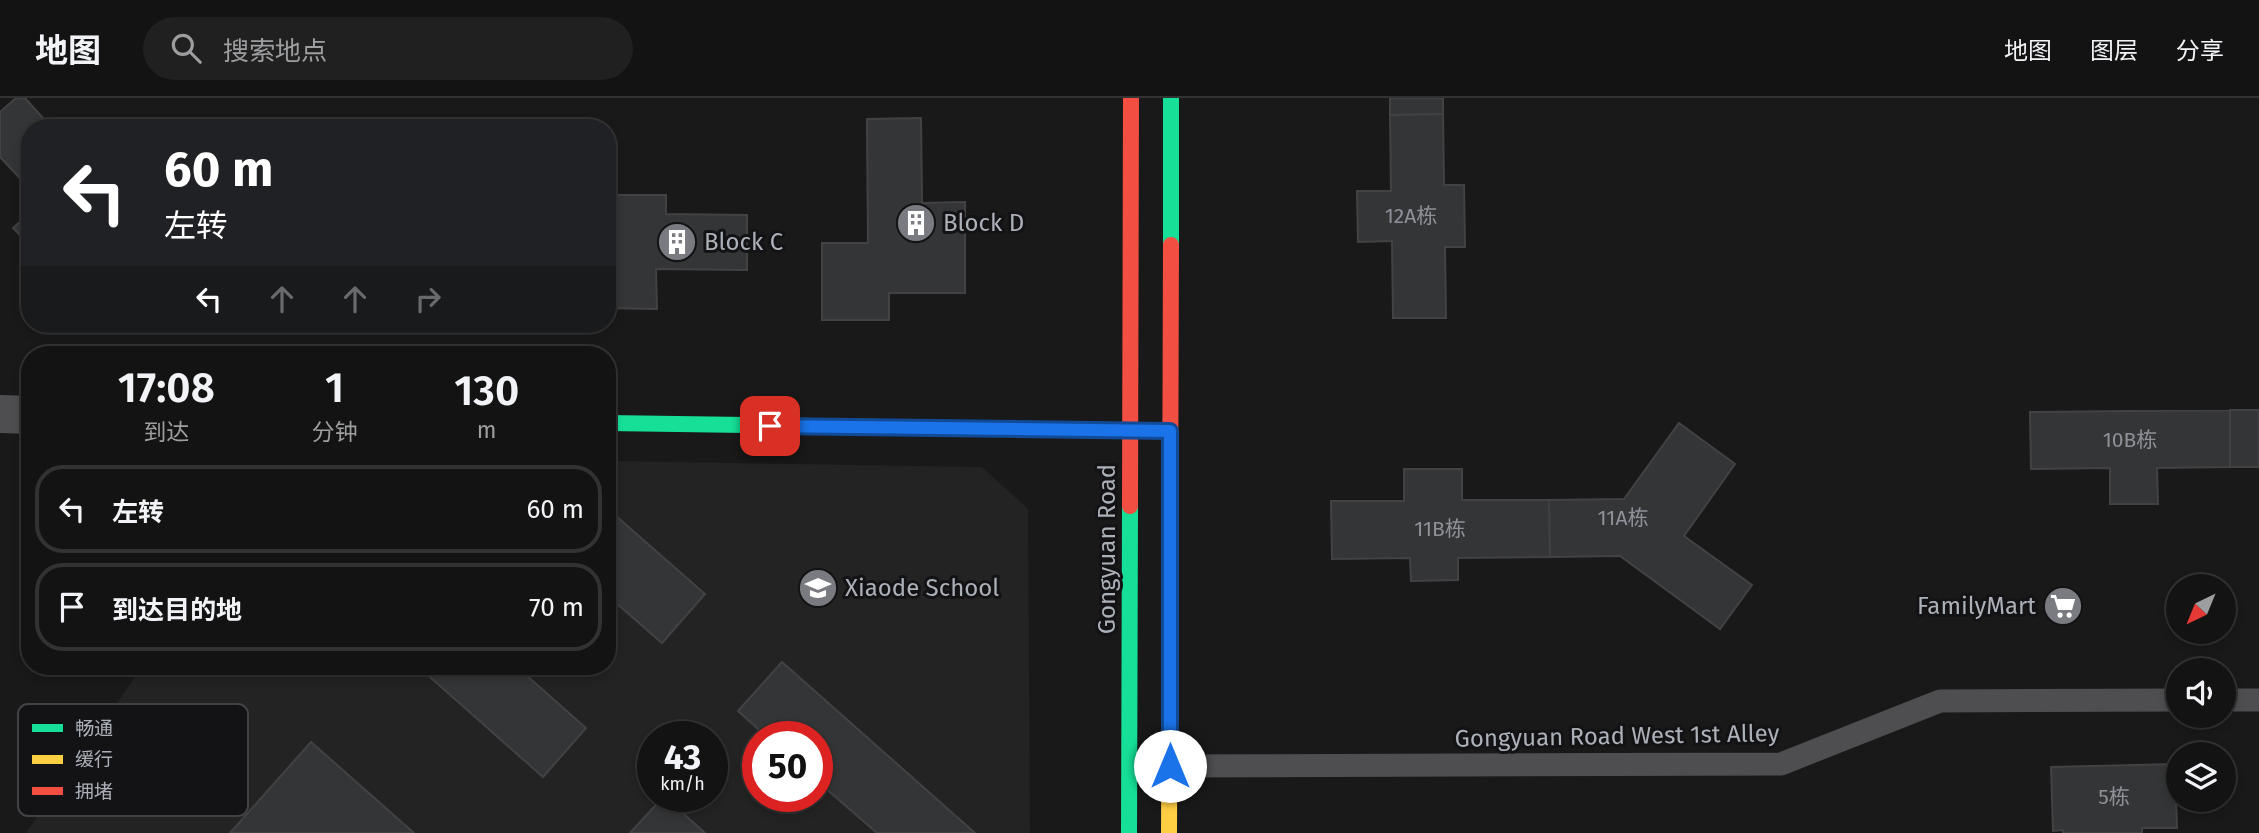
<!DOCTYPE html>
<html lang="zh">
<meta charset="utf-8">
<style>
:root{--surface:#131313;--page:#202021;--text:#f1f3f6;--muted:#9d9ea0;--line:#323233}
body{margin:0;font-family:"Fira Sans","Noto Sans SC",sans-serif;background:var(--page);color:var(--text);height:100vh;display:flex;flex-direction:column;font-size:26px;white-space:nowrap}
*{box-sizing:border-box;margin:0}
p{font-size:23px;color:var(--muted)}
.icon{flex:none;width:38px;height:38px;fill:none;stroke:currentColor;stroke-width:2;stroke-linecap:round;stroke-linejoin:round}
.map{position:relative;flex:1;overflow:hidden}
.drawer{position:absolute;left:21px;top:248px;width:595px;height:329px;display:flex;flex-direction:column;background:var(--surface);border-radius:28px;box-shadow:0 4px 10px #0003,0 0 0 2px var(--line)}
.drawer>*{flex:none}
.guide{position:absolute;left:21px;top:21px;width:595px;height:214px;border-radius:28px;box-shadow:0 4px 10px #0003,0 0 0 2px var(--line);background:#202124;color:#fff;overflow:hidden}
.needle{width:46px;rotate:223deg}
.tools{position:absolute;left:2166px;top:476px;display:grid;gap:14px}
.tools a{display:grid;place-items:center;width:70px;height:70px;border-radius:50%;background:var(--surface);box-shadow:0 4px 10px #0003,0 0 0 2px var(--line);font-size:35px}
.speed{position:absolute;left:637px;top:623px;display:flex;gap:14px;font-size:35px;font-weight:700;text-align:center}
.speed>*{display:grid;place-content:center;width:91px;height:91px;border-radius:50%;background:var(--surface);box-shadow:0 4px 10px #0003,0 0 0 2px var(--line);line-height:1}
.speed small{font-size:18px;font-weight:400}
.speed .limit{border:10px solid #d22;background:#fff;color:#111}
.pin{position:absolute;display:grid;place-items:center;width:60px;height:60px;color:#fff;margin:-30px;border-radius:14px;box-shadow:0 4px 10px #0006}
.me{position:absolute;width:77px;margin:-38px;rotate:0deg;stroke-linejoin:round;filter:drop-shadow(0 0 5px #0008)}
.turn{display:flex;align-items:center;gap:24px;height:147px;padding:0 28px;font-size:32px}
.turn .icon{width:91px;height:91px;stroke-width:2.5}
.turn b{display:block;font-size:49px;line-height:60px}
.lanes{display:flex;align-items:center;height:66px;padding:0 28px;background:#0003;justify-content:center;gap:35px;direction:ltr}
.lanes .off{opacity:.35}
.eta{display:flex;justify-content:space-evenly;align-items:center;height:119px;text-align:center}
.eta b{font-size:42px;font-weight:600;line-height:49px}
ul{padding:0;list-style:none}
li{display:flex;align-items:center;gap:21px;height:88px;margin:0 14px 10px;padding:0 14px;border:4px solid var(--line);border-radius:28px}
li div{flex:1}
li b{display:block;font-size:26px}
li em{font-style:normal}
header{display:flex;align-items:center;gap:42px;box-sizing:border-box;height:98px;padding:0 35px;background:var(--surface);border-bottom:2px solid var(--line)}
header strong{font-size:33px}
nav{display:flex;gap:38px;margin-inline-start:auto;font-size:24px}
.search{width:490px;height:63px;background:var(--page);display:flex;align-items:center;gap:18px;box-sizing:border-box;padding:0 24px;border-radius:38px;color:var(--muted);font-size:26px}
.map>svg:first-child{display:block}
.built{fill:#232324;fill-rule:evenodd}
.building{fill:#343536;stroke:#424245;stroke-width:2}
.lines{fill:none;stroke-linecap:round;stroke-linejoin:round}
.lane{stroke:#4e4e51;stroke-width:23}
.street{stroke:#4e4e51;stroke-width:38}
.fast{stroke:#16e098;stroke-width:16}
.slow{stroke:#ffcf43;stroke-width:16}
.jam{stroke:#f24e42;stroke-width:16}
.route-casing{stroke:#114b97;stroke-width:18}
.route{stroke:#1a73e8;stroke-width:12}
.labels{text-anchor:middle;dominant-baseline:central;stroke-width:6;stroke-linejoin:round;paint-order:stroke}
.number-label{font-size:21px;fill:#8e9198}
.poi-label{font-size:24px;fill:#acb0b8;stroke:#131315;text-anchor:start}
.street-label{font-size:24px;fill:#acb0b8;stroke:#131315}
.key{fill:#131315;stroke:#414246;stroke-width:2}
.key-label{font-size:19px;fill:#acb0b8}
</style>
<header>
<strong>地图</strong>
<div class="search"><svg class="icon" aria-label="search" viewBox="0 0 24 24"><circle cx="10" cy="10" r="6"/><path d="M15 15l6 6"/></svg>搜索地点</div>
<nav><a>地图</a><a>图层</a><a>分享</a></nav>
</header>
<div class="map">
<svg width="2259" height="735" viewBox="0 0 2259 735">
<rect width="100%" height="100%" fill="#191919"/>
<path class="built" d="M607,363L982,369L1028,411L1030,735H26L142,569H607ZM653,639H712V698H653ZM758,639H817V698H758Z"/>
<path class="building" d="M16,0H25L52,30H30V91L0,59V14Z
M1390,0H1443V16L1390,17Z
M1443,16L1444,87H1464L1465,149H1445L1446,220H1393L1392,143L1358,144L1357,93H1391L1390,17Z
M921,20L922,105L965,104V195H889V222H822V145H868L867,21Z
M607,97H666V116L747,117V172L656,171L657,211L607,210Z
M30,115V148L13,130Z
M2230,312V369L2157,370L2158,406H2110V370L2031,371L2030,314Z
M2230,312H2259V369H2230Z
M1679,325L1735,366L1684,438L1752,487L1720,531L1620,458L1550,459L1549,402L1624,401Z
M1404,371H1462V402H1549L1550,459L1458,460V482L1411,483L1410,460L1332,461L1331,403H1404Z
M607,410L705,496L662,545L607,497Z
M782,564L975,735H877L817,683V639H767L738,613Z
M425,569H517L586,630L543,679L422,572Z
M311,644L414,735H230Z
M2175,666L2177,730H2142V735H2063V732L2053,733L2051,669Z
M664,698L705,735H630Z"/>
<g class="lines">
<path class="lane" d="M2224,602H2259
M1157,668L1781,666L1940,603L2179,602"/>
<path class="street" d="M0,316L30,317"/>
<path class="fast" d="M1171,147V0
M607,325L1154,333
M1129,735L1130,408"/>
<path class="slow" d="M1169,735L1170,454"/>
<path class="jam" d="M1130,408L1131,0
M1170,454L1171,147"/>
</g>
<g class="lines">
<g class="route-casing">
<path id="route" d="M770,328L1170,333V668"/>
</g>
<use href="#route" class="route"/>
</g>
<defs>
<g id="building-disc" transform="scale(2.0125)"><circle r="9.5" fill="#797b80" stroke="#131315"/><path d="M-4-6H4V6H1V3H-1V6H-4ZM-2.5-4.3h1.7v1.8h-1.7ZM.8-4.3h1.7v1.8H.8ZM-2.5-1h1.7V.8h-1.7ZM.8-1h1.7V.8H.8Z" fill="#fff"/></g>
<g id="school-disc" transform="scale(2.0125)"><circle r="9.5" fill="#797b80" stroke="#131315"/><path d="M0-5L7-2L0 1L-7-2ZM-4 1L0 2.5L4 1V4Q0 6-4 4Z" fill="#fff"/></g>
<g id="supermarket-disc" transform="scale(2.0125)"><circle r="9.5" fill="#797b80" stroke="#131315"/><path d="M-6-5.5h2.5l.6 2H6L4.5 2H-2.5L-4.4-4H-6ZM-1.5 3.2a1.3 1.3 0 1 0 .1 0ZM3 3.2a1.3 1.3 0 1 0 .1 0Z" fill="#fff"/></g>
</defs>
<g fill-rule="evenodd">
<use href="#building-disc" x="916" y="125"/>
<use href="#building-disc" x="677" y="144"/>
<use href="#school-disc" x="818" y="490"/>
<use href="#supermarket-disc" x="2063" y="508"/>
</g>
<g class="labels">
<g class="number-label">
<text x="1411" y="118">12A栋</text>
<text x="2130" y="342">10B栋</text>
<text x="1623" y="420">11A栋</text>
<text x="1440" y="431">11B栋</text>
<text x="2114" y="699">5栋</text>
</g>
<g class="poi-label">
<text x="943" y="125">Block D</text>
<text x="704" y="144">Block C</text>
<text x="845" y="490">Xiaode School</text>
<text x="2036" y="508" text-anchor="end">FamilyMart</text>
</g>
<g class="street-label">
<text transform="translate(1107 451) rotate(-90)">Gongyuan Road</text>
<text transform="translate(1617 638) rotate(-1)">Gongyuan Road West 1st Alley</text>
</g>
</g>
<rect x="18" y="606" width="230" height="112" rx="10" class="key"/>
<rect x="32" y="626" width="31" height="8" fill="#16e098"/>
<rect x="32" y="657" width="31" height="9" fill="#ffcf43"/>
<rect x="32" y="689" width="31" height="8" fill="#f24e42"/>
<g class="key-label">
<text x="75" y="637">畅通</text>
<text x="75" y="668">缓行</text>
<text x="75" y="700">拥堵</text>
</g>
</svg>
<div class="tools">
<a><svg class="needle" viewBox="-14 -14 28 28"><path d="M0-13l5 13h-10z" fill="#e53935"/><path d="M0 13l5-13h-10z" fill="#9d9ea0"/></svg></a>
<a><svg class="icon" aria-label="sound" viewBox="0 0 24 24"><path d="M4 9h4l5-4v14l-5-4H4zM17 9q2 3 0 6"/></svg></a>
<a><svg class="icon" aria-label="layers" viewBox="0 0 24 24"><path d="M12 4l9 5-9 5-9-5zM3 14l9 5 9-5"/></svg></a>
</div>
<div class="speed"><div>43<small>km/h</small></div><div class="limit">50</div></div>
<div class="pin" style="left:770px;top:328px;background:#d93025"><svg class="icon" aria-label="arrive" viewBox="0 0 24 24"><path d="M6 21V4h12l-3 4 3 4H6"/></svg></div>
<svg class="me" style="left:1170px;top:668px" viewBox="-20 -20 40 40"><circle r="19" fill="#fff"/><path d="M0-13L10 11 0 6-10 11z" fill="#1a73e8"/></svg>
<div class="guide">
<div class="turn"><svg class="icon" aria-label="left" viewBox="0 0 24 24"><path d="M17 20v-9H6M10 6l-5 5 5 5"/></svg><div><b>60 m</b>左转</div></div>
<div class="lanes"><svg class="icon" aria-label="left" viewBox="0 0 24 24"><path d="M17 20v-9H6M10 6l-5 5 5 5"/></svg><svg class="icon off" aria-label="ahead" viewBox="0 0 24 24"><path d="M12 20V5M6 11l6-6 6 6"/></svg><svg class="icon off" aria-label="ahead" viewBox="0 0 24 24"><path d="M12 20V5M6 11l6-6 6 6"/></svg><svg class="icon off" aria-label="right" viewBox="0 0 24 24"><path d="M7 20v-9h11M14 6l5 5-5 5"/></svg></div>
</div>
<section class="drawer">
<div class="eta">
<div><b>17:08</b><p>到达</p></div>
<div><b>1</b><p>分钟</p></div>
<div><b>130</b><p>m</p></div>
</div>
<ul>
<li><svg class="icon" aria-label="left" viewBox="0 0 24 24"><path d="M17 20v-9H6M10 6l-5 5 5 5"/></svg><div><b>左转</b></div><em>60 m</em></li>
<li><svg class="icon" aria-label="arrive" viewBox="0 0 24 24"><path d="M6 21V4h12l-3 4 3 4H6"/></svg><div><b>到达目的地</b></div><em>70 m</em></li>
</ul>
</section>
</div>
